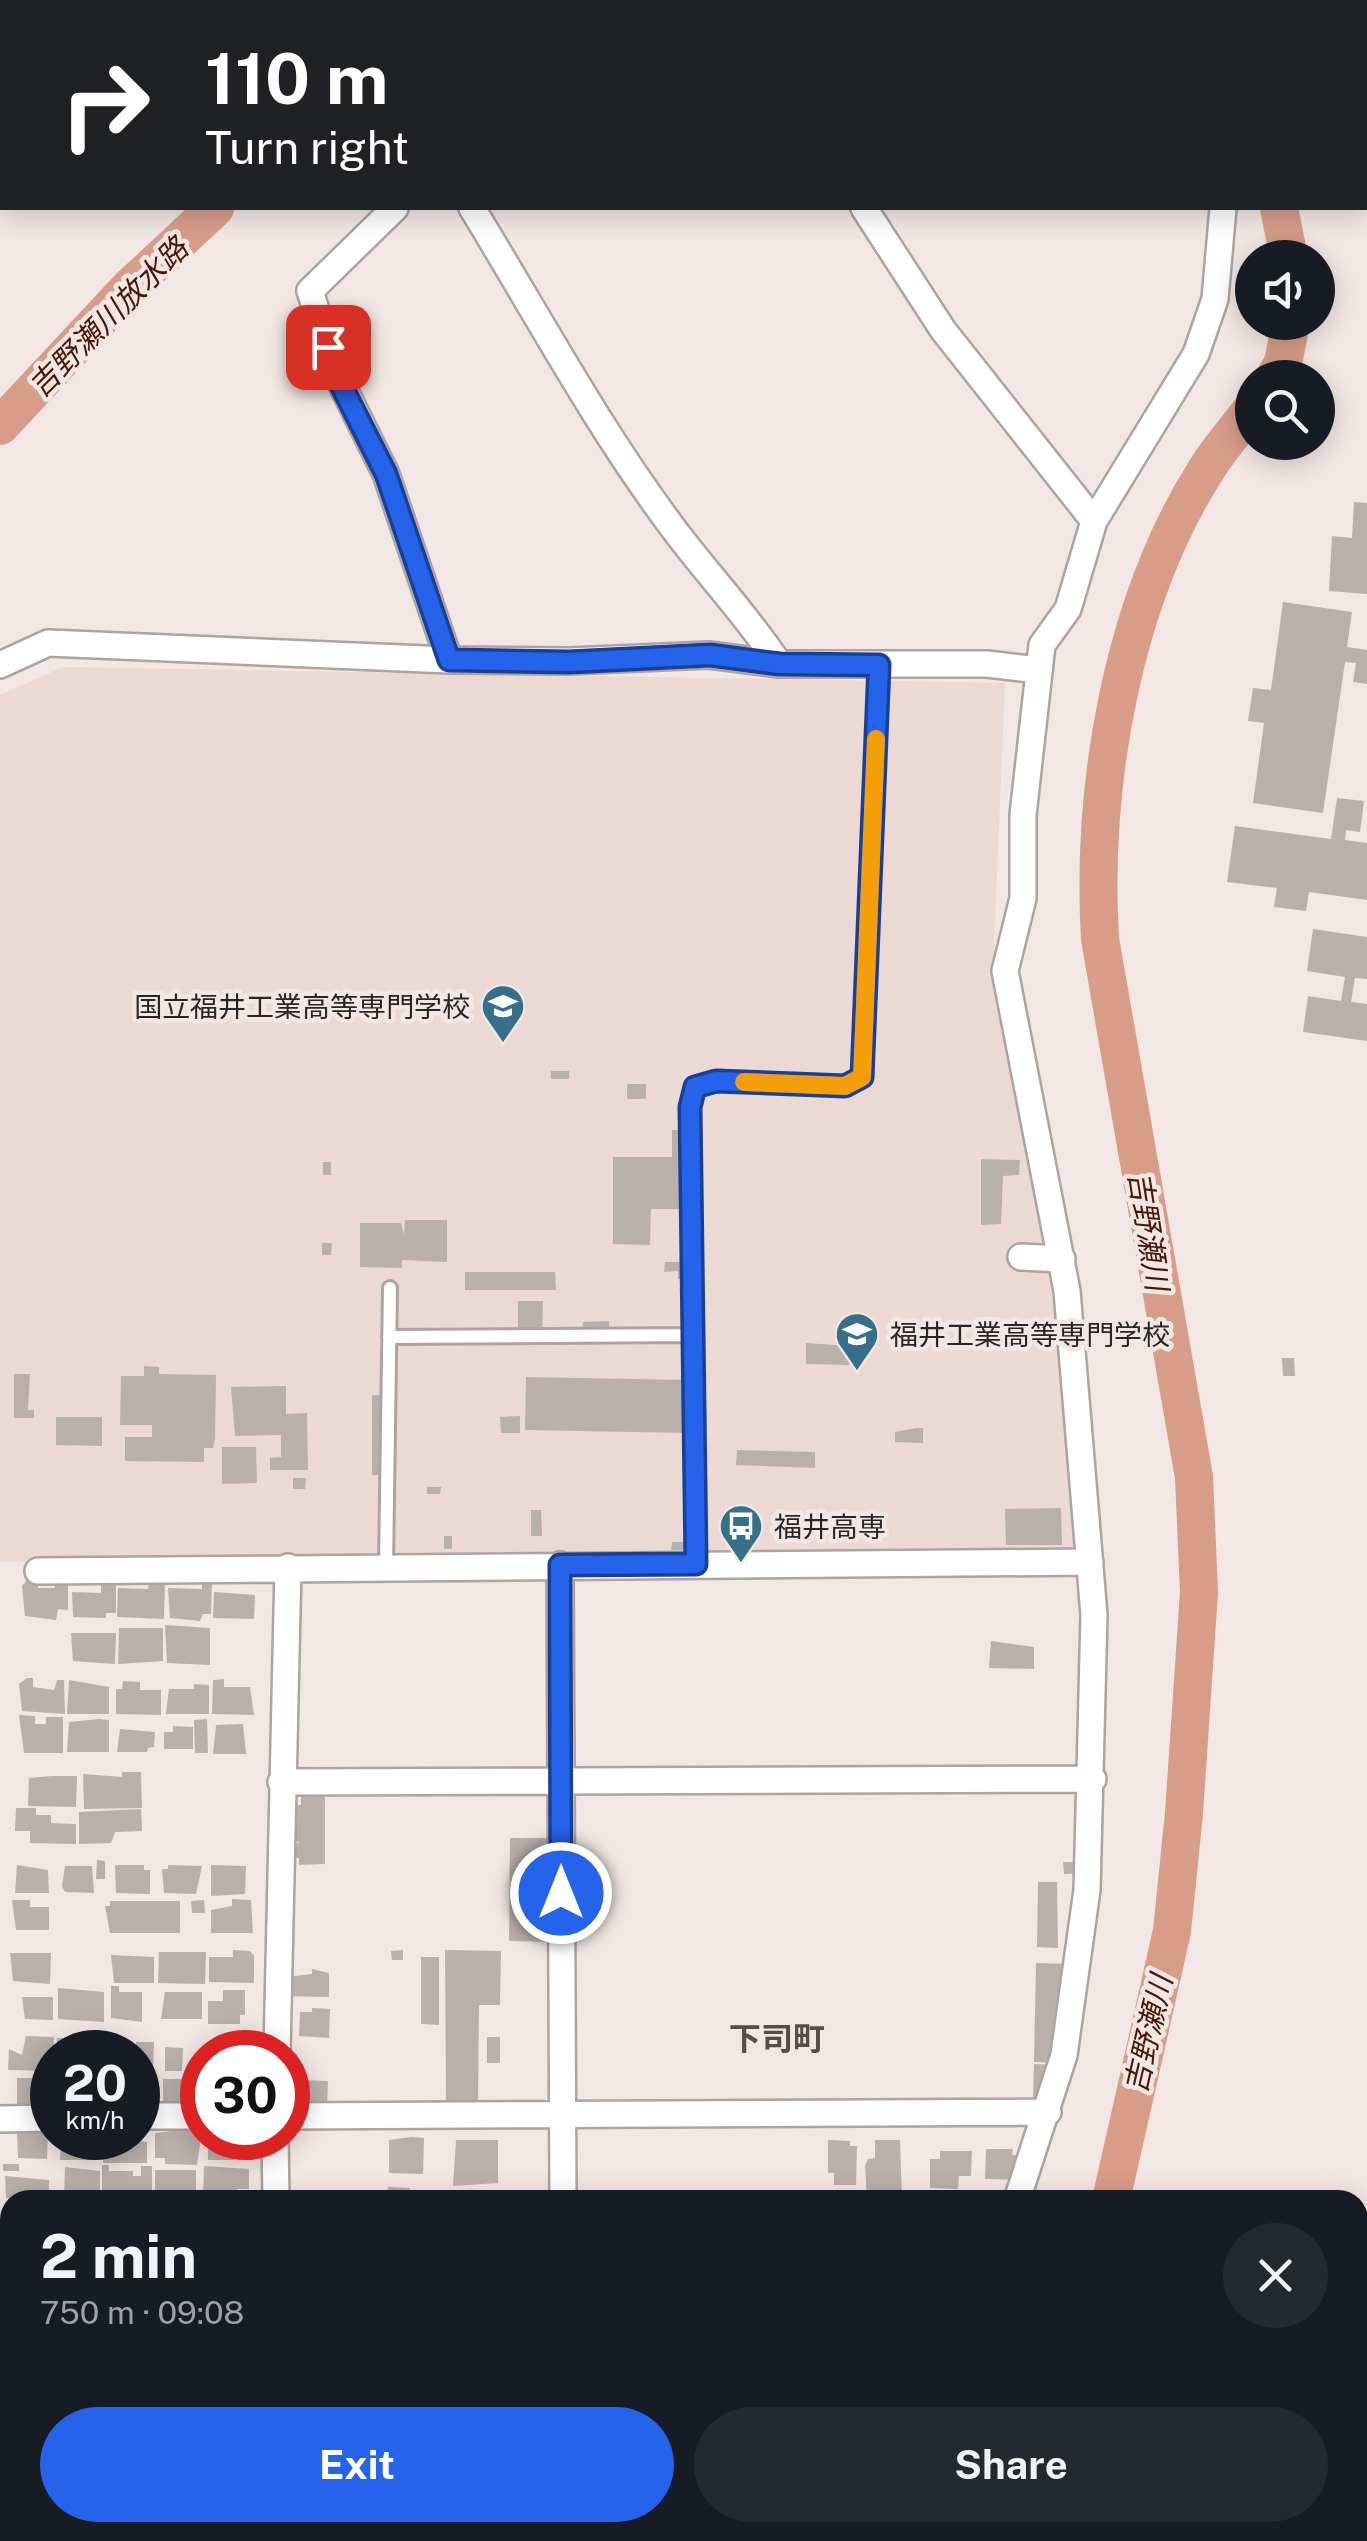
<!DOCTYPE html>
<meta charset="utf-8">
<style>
:root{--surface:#171b24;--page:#242831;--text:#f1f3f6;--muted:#9ea1a6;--accent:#2563eb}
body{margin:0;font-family:"Public Sans","Noto Sans JP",sans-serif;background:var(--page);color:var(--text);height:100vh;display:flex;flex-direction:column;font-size:38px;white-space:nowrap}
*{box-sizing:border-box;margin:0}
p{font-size:32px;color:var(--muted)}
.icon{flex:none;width:55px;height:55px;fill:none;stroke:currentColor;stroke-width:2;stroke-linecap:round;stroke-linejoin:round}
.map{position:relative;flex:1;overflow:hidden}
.details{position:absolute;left:0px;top:2190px;width:1368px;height:352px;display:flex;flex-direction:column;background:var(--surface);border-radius:30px 30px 0 0;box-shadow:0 5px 25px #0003}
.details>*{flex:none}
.top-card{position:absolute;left:0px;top:0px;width:1368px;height:210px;box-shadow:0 5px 25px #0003;background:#202124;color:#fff;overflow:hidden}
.buttons{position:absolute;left:1235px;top:240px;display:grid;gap:20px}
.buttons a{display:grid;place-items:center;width:100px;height:100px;border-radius:50%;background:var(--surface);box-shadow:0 5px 25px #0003;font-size:50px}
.speed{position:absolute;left:30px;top:2030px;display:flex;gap:20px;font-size:50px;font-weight:700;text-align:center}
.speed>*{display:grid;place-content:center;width:130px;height:130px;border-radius:50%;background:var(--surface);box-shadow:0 5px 25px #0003;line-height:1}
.speed small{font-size:25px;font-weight:400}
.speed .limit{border:15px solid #d22;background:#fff;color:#111}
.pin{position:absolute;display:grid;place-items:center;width:85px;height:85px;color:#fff;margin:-42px;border-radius:20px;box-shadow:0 5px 15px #0006}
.me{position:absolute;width:110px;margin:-55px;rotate:0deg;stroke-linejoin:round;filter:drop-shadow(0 0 8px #0008)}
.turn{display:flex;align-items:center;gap:35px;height:210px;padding:0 40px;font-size:45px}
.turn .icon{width:130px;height:130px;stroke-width:2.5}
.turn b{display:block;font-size:70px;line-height:85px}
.round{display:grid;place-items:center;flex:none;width:105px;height:105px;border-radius:52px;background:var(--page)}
.headline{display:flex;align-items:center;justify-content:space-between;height:170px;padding:0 40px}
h1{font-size:60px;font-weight:700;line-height:75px}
.primary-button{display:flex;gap:20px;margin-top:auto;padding:20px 40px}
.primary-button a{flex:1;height:115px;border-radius:60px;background:var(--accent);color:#fff;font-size:40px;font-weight:700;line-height:115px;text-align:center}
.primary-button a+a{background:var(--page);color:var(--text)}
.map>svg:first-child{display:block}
.built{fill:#ecd9d3}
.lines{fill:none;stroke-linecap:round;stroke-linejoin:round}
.stream{stroke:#d79d89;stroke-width:6}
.river{stroke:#d79d89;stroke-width:38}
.building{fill:#b9b0ac}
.lane-casing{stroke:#ada3a0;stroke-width:18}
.street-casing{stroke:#ada3a0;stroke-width:30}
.secondary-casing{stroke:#ada3a0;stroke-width:40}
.lane{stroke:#fff;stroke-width:12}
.street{stroke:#fff;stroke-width:25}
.secondary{stroke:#fff;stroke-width:35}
.route-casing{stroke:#184099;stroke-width:25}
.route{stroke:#2563eb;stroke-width:18}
.slow{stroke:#f59e0b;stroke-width:18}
.labels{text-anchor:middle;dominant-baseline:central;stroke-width:9;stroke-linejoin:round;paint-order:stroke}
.poi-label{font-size:28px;fill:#2a2625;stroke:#f2e7e4;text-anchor:start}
.water-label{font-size:30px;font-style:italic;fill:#4b1703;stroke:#f2e7e4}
.quarter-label{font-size:32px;font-weight:bold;fill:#554d4a;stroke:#f2e7e4}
</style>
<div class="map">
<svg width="1367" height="2541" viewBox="0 0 1367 2541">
<rect width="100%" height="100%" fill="#f2e7e4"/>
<path class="built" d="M63,667L1005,683L993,968L1056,1292L1079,1551L0,1562V695Z"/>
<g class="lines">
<path class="stream" d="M1140,2541L1141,2532"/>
<path class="river" d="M1210,0L1211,2
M468,2L472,0
M1279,208L1289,258
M1274,378L1283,363L1291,322
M0,426L128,289L215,208
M1111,2200L1172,1931L1184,1813L1199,1592L1194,1477L1100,939C1091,785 1122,602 1206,470C1219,448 1237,429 1252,409
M1024,2541L1026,2532"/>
</g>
<path class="building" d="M1354,502L1367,503V594L1329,591L1332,536L1352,538Z
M1283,602L1352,612L1347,647L1367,650V684L1353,682L1356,663L1345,662L1323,813L1253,803L1264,723L1248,721L1253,688L1271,690Z
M1337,798L1364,801L1360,832L1346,830L1345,840L1367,843V900L1309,892L1306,911L1274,907L1277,888L1227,882L1235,826L1331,839Z
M1313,929L1367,937V979L1355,978L1351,1002L1367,1004V1041L1303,1032L1308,996L1341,1001L1345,977L1307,971Z
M551,1071H569V1079H551Z
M627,1084H646V1099H627Z
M672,1130H699L703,1209H651L650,1245L613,1244V1157H672Z
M981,1159L1020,1160L1019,1175L1003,1176L1001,1224L981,1225Z
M323,1162H331V1175H323Z
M405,1220H447V1262L402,1260V1268L360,1267V1223H401L404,1234Z
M322,1243H332L331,1255H322Z
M665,1262H696V1280L678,1279V1271L664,1272Z
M465,1272H555L556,1290H465Z
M518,1301H543L542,1337H518Z
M609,1321L610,1340H582L583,1322Z
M806,1343L849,1346V1365L806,1364Z
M1282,1358H1294L1295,1376H1283Z
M144,1366L159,1367V1374L216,1375L215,1439L213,1448H204V1462L125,1461V1437H152V1425H120L121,1376H144Z
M14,1374H30L28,1410H34V1418H14Z
M526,1377L688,1380L692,1422H688L687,1433L525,1430Z
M286,1386V1414L307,1413L308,1470H270V1458L281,1457V1435L235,1436L231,1387Z
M372,1395L391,1396L390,1475H372Z
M520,1416V1433H501L500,1417Z
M56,1417H102V1446L56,1445Z
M916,1428H923V1443L895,1442V1432Z
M222,1447H256L257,1483L222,1484Z
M737,1450L815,1452V1468L736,1465Z
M293,1478H306L305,1489H293Z
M427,1487H441L440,1494H427Z
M1061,1508L1062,1545H1006L1005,1509Z
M531,1510H541L542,1536H531Z
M444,1536H452V1549H444Z
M672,1542H684V1550H671Z
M29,1577L38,1578V1588H55V1580H68V1610L58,1609L56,1620L25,1616L22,1586Z
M101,1579H116V1613H106V1618L73,1617L72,1592L101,1593Z
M149,1580L165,1581L164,1619L117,1617L118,1588L148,1589Z
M202,1582H212L211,1614H203L200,1621L170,1618L168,1588L202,1589Z
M214,1592L255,1595L254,1619L213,1618Z
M165,1625L210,1628V1665L167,1663Z
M119,1628H163V1661L118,1664Z
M71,1633H116L115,1664L73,1661Z
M991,1641L1034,1647V1669L989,1668Z
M27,1678H33V1687L54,1690L57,1680H64L65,1714L22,1711L19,1684Z
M224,1679V1687H250L254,1715L212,1714L213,1680Z
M69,1680L109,1687V1714H67Z
M123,1681L140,1682V1690H161V1715L116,1714V1689H122Z
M194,1684L209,1685V1714H166L169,1689H194Z
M19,1715L35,1716V1724H46V1717H63V1753H24Z
M99,1719L109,1720V1752H67L69,1722Z
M207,1719L208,1753H195L194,1720Z
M243,1724L246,1754H213L216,1725Z
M173,1726L193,1727V1749H164V1732H173Z
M120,1729L155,1732L154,1747L148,1748L147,1752H117Z
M122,1772H141L142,1808L84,1809L83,1774L122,1777Z
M52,1776H77L76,1807L28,1806L29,1778Z
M301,1784H325V1864L299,1865V1858H294V1846L299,1842L288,1841L289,1805H301Z
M16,1808H36V1815H51V1823L76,1824V1844L30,1843V1831H15Z
M141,1809L142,1831L115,1832L111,1843L79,1844V1812Z
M510,1838H552L551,1942L509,1941Z
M97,1860L105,1861V1879H96Z
M1063,1862H1085V1873L1064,1874Z
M17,1865L48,1870L49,1893H15Z
M115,1865H144V1870H150V1894L116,1893Z
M168,1865L202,1866L196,1894L164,1893L162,1869H168Z
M211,1865L246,1866L245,1894L211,1896Z
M65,1866H92L94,1893L65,1892L62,1886Z
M1038,1882H1057L1058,1948L1037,1947Z
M232,1899L251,1900L253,1933H211V1910L232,1906Z
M12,1900H30V1907H49V1930H16Z
M204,1900L205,1913H192L191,1901Z
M110,1901H180V1933H110L105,1906H110Z
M233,1950L250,1951L254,1956V1983L209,1982V1957H233Z
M403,1950V1960H392L391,1951Z
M445,1950L501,1951L500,2005H479L478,2103L446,2102Z
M159,1952H206L205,1984L158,1983Z
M10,1953H51L50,1984L13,1981Z
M111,1955L154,1957V1983H114Z
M421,1957H439V2025L421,2024Z
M1036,1963L1072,1964L1062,2063L1034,2062Z
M312,1969L329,1973V1997L276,1996V1978L312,1974Z
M111,1986H119V1992H142V2022L111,2018Z
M58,1988L104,1992V2022L58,2019Z
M223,1990H245V2015H240V2024H208V2001H223Z
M165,1992H202V2019H161Z
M22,1997H53V2020L25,2019Z
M312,2008L330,2009L329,2038L299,2036L300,2012H312Z
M26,2036L54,2037L52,2071L8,2070L9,2049L22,2055Z
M487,2037H500V2063H487Z
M57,2038L104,2040V2052H56Z
M210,2040L243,2041V2048H255V2052H209Z
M114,2042H129L128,2048H136V2042H154L153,2071H138V2052H114Z
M165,2047L183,2048L182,2071H165Z
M288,2054H297V2075H288Z
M1034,2064L1057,2065L1056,2099L1033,2098Z
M17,2078H52V2109H17Z
M138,2078H155V2110H138Z
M163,2079H202V2108H163Z
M299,2080L328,2081L327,2111L302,2110Z
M48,2130L47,2159L18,2158L17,2131Z
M179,2130L202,2131L197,2165L165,2164V2158H155V2133Z
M411,2137L424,2138L423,2174L389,2173V2140Z
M61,2138H98V2160H60Z
M104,2138L147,2142V2163H103Z
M208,2138H235L234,2160H208Z
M456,2140H498V2183L453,2186Z
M828,2140L850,2141V2146H857L856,2185H834V2173H828Z
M875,2140H900L902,2200H867L865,2166L868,2159L875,2158Z
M986,2149H1013L1012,2155H1026V2180L985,2179Z
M940,2151H972L971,2176H959L958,2189L930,2188V2159H940Z
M3,2164H19V2171H3Z
M102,2165H109V2171H133V2176H141V2166H152V2200L102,2199Z
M204,2166L249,2169V2189H237V2200L203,2197Z
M65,2167L100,2171V2196H64Z
M155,2170H196V2192H186V2198H155Z
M5,2176L49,2180V2198H6Z
M388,2187L410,2188V2194H422V2200H387Z
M464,2190H498V2200H464Z
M979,2193L995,2194V2200H979Z
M0,2232H10V2250H0Z
M192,2532H238V2537L192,2538Z
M907,2532H925L922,2541L905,2540Z
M816,2533L844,2532L848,2534L846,2541H813Z"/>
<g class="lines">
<g class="lane-casing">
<path id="lane" d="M389,1337L693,1335
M696,1564L690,1107L695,1087L716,1081L845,1085L862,1077L879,665
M386,1566L390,1288"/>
</g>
<g class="street-casing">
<path id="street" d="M616,0L618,2
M731,0L733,2
M1107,0L1108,2
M650,2L654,0
M395,208L310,291L337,375L386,474L449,660
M472,208C538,316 599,430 676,532C710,577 748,617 779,664
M864,208L943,330L1094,521
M0,665L48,643L449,660L569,661L709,655L779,664H987L1038,670
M1021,1257L1062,1259
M560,1565L563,2200
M38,1571L1090,1562
M281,1782L1093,1779
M277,2052L288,1567
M138,2116H202
M288,2116L1048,2112
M0,2119L52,2118
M275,2138L276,2200
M1017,2200L1064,2055L1087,1890L1094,1615L1067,1291L1005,971L1023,898V815L1042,645L1068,609L1094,521L1196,354L1215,299L1223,208
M0,2456L9,2451
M1124,2532V2541
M1099,2541L1103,2532"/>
</g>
<g class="secondary-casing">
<path id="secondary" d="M1358,2290L1367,2286
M376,2541L411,2532"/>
</g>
<use href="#lane" class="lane"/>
<use href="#street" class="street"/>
<use href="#secondary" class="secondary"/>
</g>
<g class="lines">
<g class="route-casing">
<path id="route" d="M328,347L336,375L386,474L449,660L569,662L710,655L779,664L879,665L862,1077L845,1086L716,1081L695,1087L690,1107L696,1564L560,1565L561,1893"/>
</g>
<use href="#route" class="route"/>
<path class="slow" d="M744,1082L845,1086L862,1077L876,739"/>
</g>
<defs>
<g id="university-pin" transform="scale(2.25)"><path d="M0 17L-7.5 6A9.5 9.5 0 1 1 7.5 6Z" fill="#366f89" stroke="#f2e7e4"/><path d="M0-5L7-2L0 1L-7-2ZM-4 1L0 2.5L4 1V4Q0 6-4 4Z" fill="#fff"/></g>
<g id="bus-pin" transform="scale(2.25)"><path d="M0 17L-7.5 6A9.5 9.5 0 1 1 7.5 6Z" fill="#366f89" stroke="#f2e7e4"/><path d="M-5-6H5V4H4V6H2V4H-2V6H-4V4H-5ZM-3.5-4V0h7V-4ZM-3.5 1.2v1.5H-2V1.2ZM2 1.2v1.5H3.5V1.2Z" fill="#fff"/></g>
</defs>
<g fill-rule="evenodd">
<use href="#university-pin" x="503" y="1006"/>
<use href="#university-pin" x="857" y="1334"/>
<use href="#bus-pin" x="741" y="1526"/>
</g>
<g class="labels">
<g class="poi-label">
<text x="470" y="1006" text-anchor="end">国立福井工業高等専門学校</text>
<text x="890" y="1334">福井工業高等専門学校</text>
<text x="774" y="1526">福井高専</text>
</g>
<g class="water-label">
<text transform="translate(108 317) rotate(-45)">吉野瀬川放水路</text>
<text transform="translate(1149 1231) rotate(81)">吉野瀬川</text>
<text transform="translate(1148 2034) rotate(-77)">吉野瀬川</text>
</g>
<g class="quarter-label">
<text x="777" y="2038">下司町</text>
</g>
</g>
</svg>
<div class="buttons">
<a><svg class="icon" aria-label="sound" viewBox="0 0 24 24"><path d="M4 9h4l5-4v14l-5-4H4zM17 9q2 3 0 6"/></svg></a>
<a><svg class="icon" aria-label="search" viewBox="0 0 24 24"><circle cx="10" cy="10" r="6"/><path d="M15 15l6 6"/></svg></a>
</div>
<div class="speed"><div>20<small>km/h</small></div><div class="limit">30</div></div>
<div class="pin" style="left:328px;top:347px;background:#d93025"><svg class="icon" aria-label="arrive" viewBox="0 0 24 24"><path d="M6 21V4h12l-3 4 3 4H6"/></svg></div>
<svg class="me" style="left:561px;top:1893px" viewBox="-20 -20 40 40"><circle r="17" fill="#2563eb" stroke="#fff" stroke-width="3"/><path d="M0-11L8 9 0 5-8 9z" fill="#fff"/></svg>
<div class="top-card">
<div class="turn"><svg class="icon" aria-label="right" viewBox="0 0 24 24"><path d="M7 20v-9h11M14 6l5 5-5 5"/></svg><div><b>110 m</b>Turn right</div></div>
</div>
<section class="details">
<div class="headline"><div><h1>2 min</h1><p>750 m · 09:08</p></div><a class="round"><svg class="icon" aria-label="close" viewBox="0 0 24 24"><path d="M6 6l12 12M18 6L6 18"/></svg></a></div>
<div class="primary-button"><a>Exit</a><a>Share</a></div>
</section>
</div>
